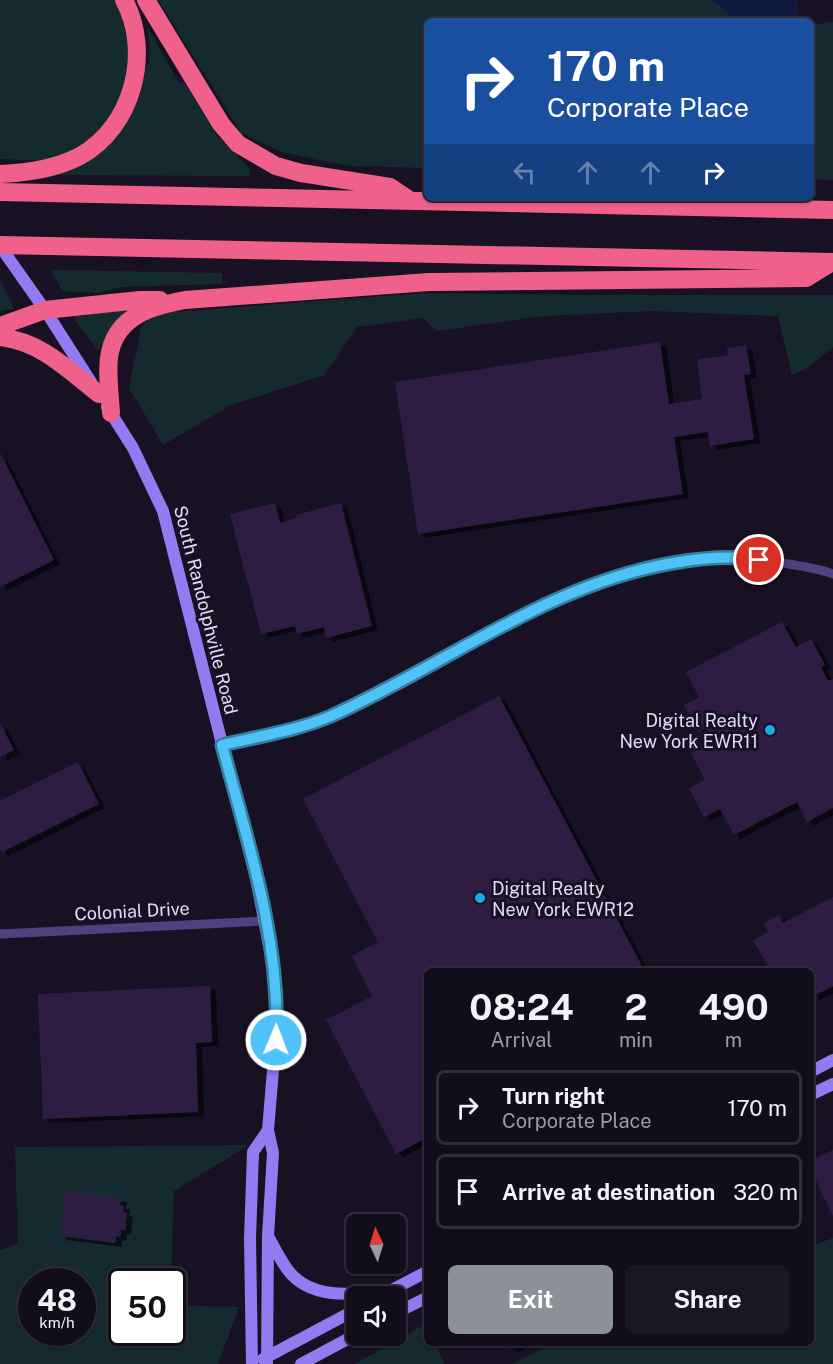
<!DOCTYPE html>
<style>
:root{--surface:#120d1b;--page:#1b1624;--text:#f1f3f6;--muted:#9c9ca3;--line:#312d3a;--accent:#8c9099}
body{margin:0;font-family:"Public Sans",sans-serif;background:var(--page);color:var(--text);height:100vh;display:flex;flex-direction:column;font-size:22px;white-space:nowrap}
*{box-sizing:border-box;margin:0}
p{font-size:20px;color:var(--muted)}
.icon{flex:none;width:33px;height:33px;fill:none;stroke:currentColor;stroke-width:2;stroke-linecap:round;stroke-linejoin:round}
.map{position:relative;flex:1;overflow:hidden}
.side{position:absolute;left:424px;top:968px;width:390px;height:378px;display:flex;flex-direction:column;background:var(--surface);border-radius:9px;box-shadow:0 2px 4px #0004,0 0 0 2px var(--line)}
.side>*{flex:none}
.banner{position:absolute;left:424px;top:18px;width:390px;height:183px;border-radius:9px;box-shadow:0 2px 4px #0004,0 0 0 2px var(--line);background:#1a4fa0;color:#fff;overflow:hidden}
.needle{width:39px;rotate:356deg}
.controls{position:absolute;left:346px;top:1214px;display:grid;gap:12px}
.controls a{display:grid;place-items:center;width:60px;height:60px;border-radius:9px;background:var(--surface);box-shadow:0 2px 4px #0004,0 0 0 2px var(--line);font-size:30px}
.speed{position:absolute;left:18px;top:1268px;display:flex;gap:12px;font-size:30px;font-weight:700;text-align:center}
.speed>*{display:grid;place-content:center;width:78px;height:78px;border-radius:50%;background:var(--surface);box-shadow:0 2px 4px #0004,0 0 0 2px var(--line);line-height:1}
.speed small{font-size:15px;font-weight:400}
.speed .limit{border:3px solid #111;border-radius:9px;background:#fff;color:#111}
.pin{position:absolute;display:grid;place-items:center;width:51px;height:51px;color:#fff;margin:-26px;border:3px solid #fff;border-radius:50%;box-shadow:0 2px 6px #0007}
.me{position:absolute;width:66px;margin:-33px;rotate:1deg;stroke-linejoin:round;filter:drop-shadow(0 0 4px #0008)}
.turn{display:flex;align-items:center;gap:21px;height:126px;padding:0 24px;font-size:27px}
.turn .icon{width:78px;height:78px;stroke-width:2.5}
.turn b{display:block;font-size:42px;line-height:51px}
.lanes{display:flex;align-items:center;height:57px;padding:0 24px;background:#0003;justify-content:center;gap:30px;direction:ltr}
.lanes .off{opacity:.35}
.eta{display:flex;justify-content:space-evenly;align-items:center;height:102px;text-align:center}
.eta b{font-size:36px;font-weight:700;line-height:42px}
.action{display:flex;gap:12px;margin-top:auto;padding:12px 24px}
.action a{flex:1;height:69px;border-radius:9px;background:var(--accent);color:#fff;font-size:24px;font-weight:700;line-height:69px;text-align:center}
.action a+a{background:var(--page);color:var(--text)}
ul{padding:0;list-style:none}
li{display:flex;align-items:center;gap:18px;height:75px;margin:0 12px 9px;padding:0 12px;border:3px solid var(--line);border-radius:9px}
li div{flex:1}
li b{display:block;font-size:22px}
li em{font-style:normal}
.map>svg:first-child{display:block}
.green{fill:#152a2e;fill-rule:evenodd}
.water{fill:#10183f}
.building{fill:#2d1f43;filter:url(#shadow)}
.lines{fill:none;stroke-linecap:round;stroke-linejoin:round}
.minor{stroke:#4f417f;stroke-width:9}
.secondary{stroke:#937af1;stroke-width:12}
.motorway{stroke:#ef608a;stroke-width:18}
.route-casing{stroke:#337fa1;stroke-width:15}
.route{stroke:#4fc3f7;stroke-width:10}
.poi-dot{fill:#19ace7;stroke:#181124;stroke-width:2}
.labels{text-anchor:middle;dominant-baseline:central;stroke-width:6;stroke-linejoin:round;paint-order:stroke}
.street-label{font-size:18px;fill:#e3d9fb;stroke:#181124}
.poi-label{font-size:18px;fill:#e3d9fb;stroke:#181124;text-anchor:end}
</style>
<div class="map">
<svg width="833" height="1364" viewBox="0 0 833 1364">
<defs>
<filter id="shadow"><feDropShadow dx="6" dy="4" stdDeviation="0" flood-color="#0009"/></filter>
</defs>
<rect width="100%" height="100%" fill="#181124"/>
<path class="green" d="M0,0H116C123,17 129,34 130,53C132,100 97,147 50,158C35,162 16,159 0,159Z
M158,0H713L737,21H428L427,168L351,166L313,159L279,151L241,133Z
M833,22V180L812,179V25Z
M147,26L179,83L184,82L218,137L250,169L249,176L50,175L86,160L143,65L149,64L150,44Z
M51,270L222,273V284L122,287L97,293L62,291Z
M0,280L14,308L0,312Z
M424,293L596,295H833V347L809,367L792,375L778,316L652,311L544,316L437,331L423,318L357,327L325,375L231,405L163,445L129,388L141,328L149,318L159,313Z
M134,307L111,329L99,350H97L75,320V316Z
M249,1145L174,1191L171,1281H122V1332H172L173,1305L239,1307L218,1364H0V1250L18,1244L15,1147ZM32,1281H82V1332H32Z
M833,1238V1364H512L554,1343L812,1342V1246Z
M427,1323L428,1342L435,1343L444,1364H355Z"/>
<path class="water" d="M713,0H797L799,21H737Z"/>
<path class="building" d="M660,342L669,404L702,399L697,360L728,355L727,348L746,345L751,374L744,375L754,439L710,446L708,432L674,437L683,494L418,534L395,382Z
M0,453L54,560L0,587Z
M275,503L280,523L297,518L296,515L341,503L372,626L326,638L324,627L297,634L295,626L261,634L230,514Z
M782,622L796,647L811,639L825,665L821,667L828,681L833,679V808L807,822L797,802L734,835L720,809L704,817L689,788L705,780L691,753L714,741L706,728L698,732L684,705L699,697L686,672Z
M499,696L644,970H428V1137L396,1154L326,1020L372,996L352,956L378,942L303,799Z
M0,723L14,750L0,757Z
M78,762L99,804L2,852L0,849V801Z
M833,897V986L812,997V970H770L753,940L768,932L764,923L779,915L783,923Z
M210,986L212,1042L196,1043L198,1112L43,1119L38,994Z
M833,1150V1216L812,1172V1160Z
M65,1191L121,1198L120,1205H124L123,1212L127,1213L125,1230H121L120,1237L116,1236L115,1243L60,1236Z
M507,1342H524L511,1349Z"/>
<g class="lines">
<path class="minor" d="M222,745C255,737 301,729 332,715C475,650 608,538 775,562C795,565 814,567 833,574
M0,934L265,921"/>
<path class="secondary" d="M0,246L45,310L91,382
M107,407L133,448L163,511L256,878L272,961L277,1022L268,1130L273,1153L268,1236L267,1364
M812,1071L833,1060
M812,1094L833,1084
M268,1236C274,1247 280,1259 287,1269C311,1302 357,1294 392,1290
M386,1293L428,1271
M396,1313L428,1297
M263,1359L357,1309
M252,1364L250,1238L253,1152L268,1130
M301,1364L357,1334"/>
<path class="motorway" d="M146,0L221,124L238,144L276,166L301,173L390,187L411,201
M0,174C27,173 55,169 80,156C133,127 152,52 124,0
M0,192L833,210
M0,245L833,262
M0,326L45,310L140,300H160
M0,337C42,342 67,369 99,394
M111,413C110,395 106,369 110,352C118,315 153,306 185,300L429,282L806,278L832,262"/>
</g>
<g class="lines">
<g class="route-casing">
<path id="route" d="M276,1040C281,940 247,840 222,745C256,737 299,730 331,716C445,665 548,584 673,563C702,558 731,555 759,560"/>
</g>
<use href="#route" class="route"/>
</g>
<g class="poi-dot">
<circle cx="770" cy="730" r="6"/>
<circle cx="480" cy="898" r="6"/>
</g>
<g class="labels">
<g class="street-label">
<text transform="translate(206 610) rotate(76)">South Randolphville Road</text>
<text transform="translate(132 911) rotate(-3)">Colonial Drive</text>
</g>
<g class="poi-label">
<text x="758" y="720">Digital Realty<tspan x="758" dy="21">New York EWR11</tspan></text>
<text x="492" y="888" text-anchor="start">Digital Realty<tspan x="492" dy="21">New York EWR12</tspan></text>
</g>
</g>
</svg>
<div class="controls">
<a><svg class="needle" viewBox="-14 -14 28 28"><path d="M0-13l5 13h-10z" fill="#e53935"/><path d="M0 13l5-13h-10z" fill="#9c9ca3"/></svg></a>
<a><svg class="icon" aria-label="sound" viewBox="0 0 24 24"><path d="M4 9h4l5-4v14l-5-4H4zM17 9q2 3 0 6"/></svg></a>
</div>
<div class="speed"><div>48<small>km/h</small></div><div class="limit">50</div></div>
<div class="pin" style="left:759px;top:560px;background:#d93025"><svg class="icon" aria-label="arrive" viewBox="0 0 24 24"><path d="M6 21V4h12l-3 4 3 4H6"/></svg></div>
<svg class="me" style="left:276px;top:1040px" viewBox="-20 -20 40 40"><circle r="17" fill="#4fc3f7" stroke="#fff" stroke-width="3"/><path d="M0-11L8 9 0 5-8 9z" fill="#fff"/></svg>
<div class="banner">
<div class="turn"><svg class="icon" aria-label="right" viewBox="0 0 24 24"><path d="M7 20v-9h11M14 6l5 5-5 5"/></svg><div><b>170 m</b>Corporate Place</div></div>
<div class="lanes"><svg class="icon off" aria-label="left" viewBox="0 0 24 24"><path d="M17 20v-9H6M10 6l-5 5 5 5"/></svg><svg class="icon off" aria-label="ahead" viewBox="0 0 24 24"><path d="M12 20V5M6 11l6-6 6 6"/></svg><svg class="icon off" aria-label="ahead" viewBox="0 0 24 24"><path d="M12 20V5M6 11l6-6 6 6"/></svg><svg class="icon" aria-label="right" viewBox="0 0 24 24"><path d="M7 20v-9h11M14 6l5 5-5 5"/></svg></div>
</div>
<section class="side">
<div class="eta">
<div><b>08:24</b><p>Arrival</p></div>
<div><b>2</b><p>min</p></div>
<div><b>490</b><p>m</p></div>
</div>
<ul>
<li><svg class="icon" aria-label="right" viewBox="0 0 24 24"><path d="M7 20v-9h11M14 6l5 5-5 5"/></svg><div><b>Turn right</b><p>Corporate Place</p></div><em>170 m</em></li>
<li><svg class="icon" aria-label="arrive" viewBox="0 0 24 24"><path d="M6 21V4h12l-3 4 3 4H6"/></svg><div><b>Arrive at destination</b></div><em>320 m</em></li>
</ul>
<div class="action"><a>Exit</a><a>Share</a></div>
</section>
</div>
